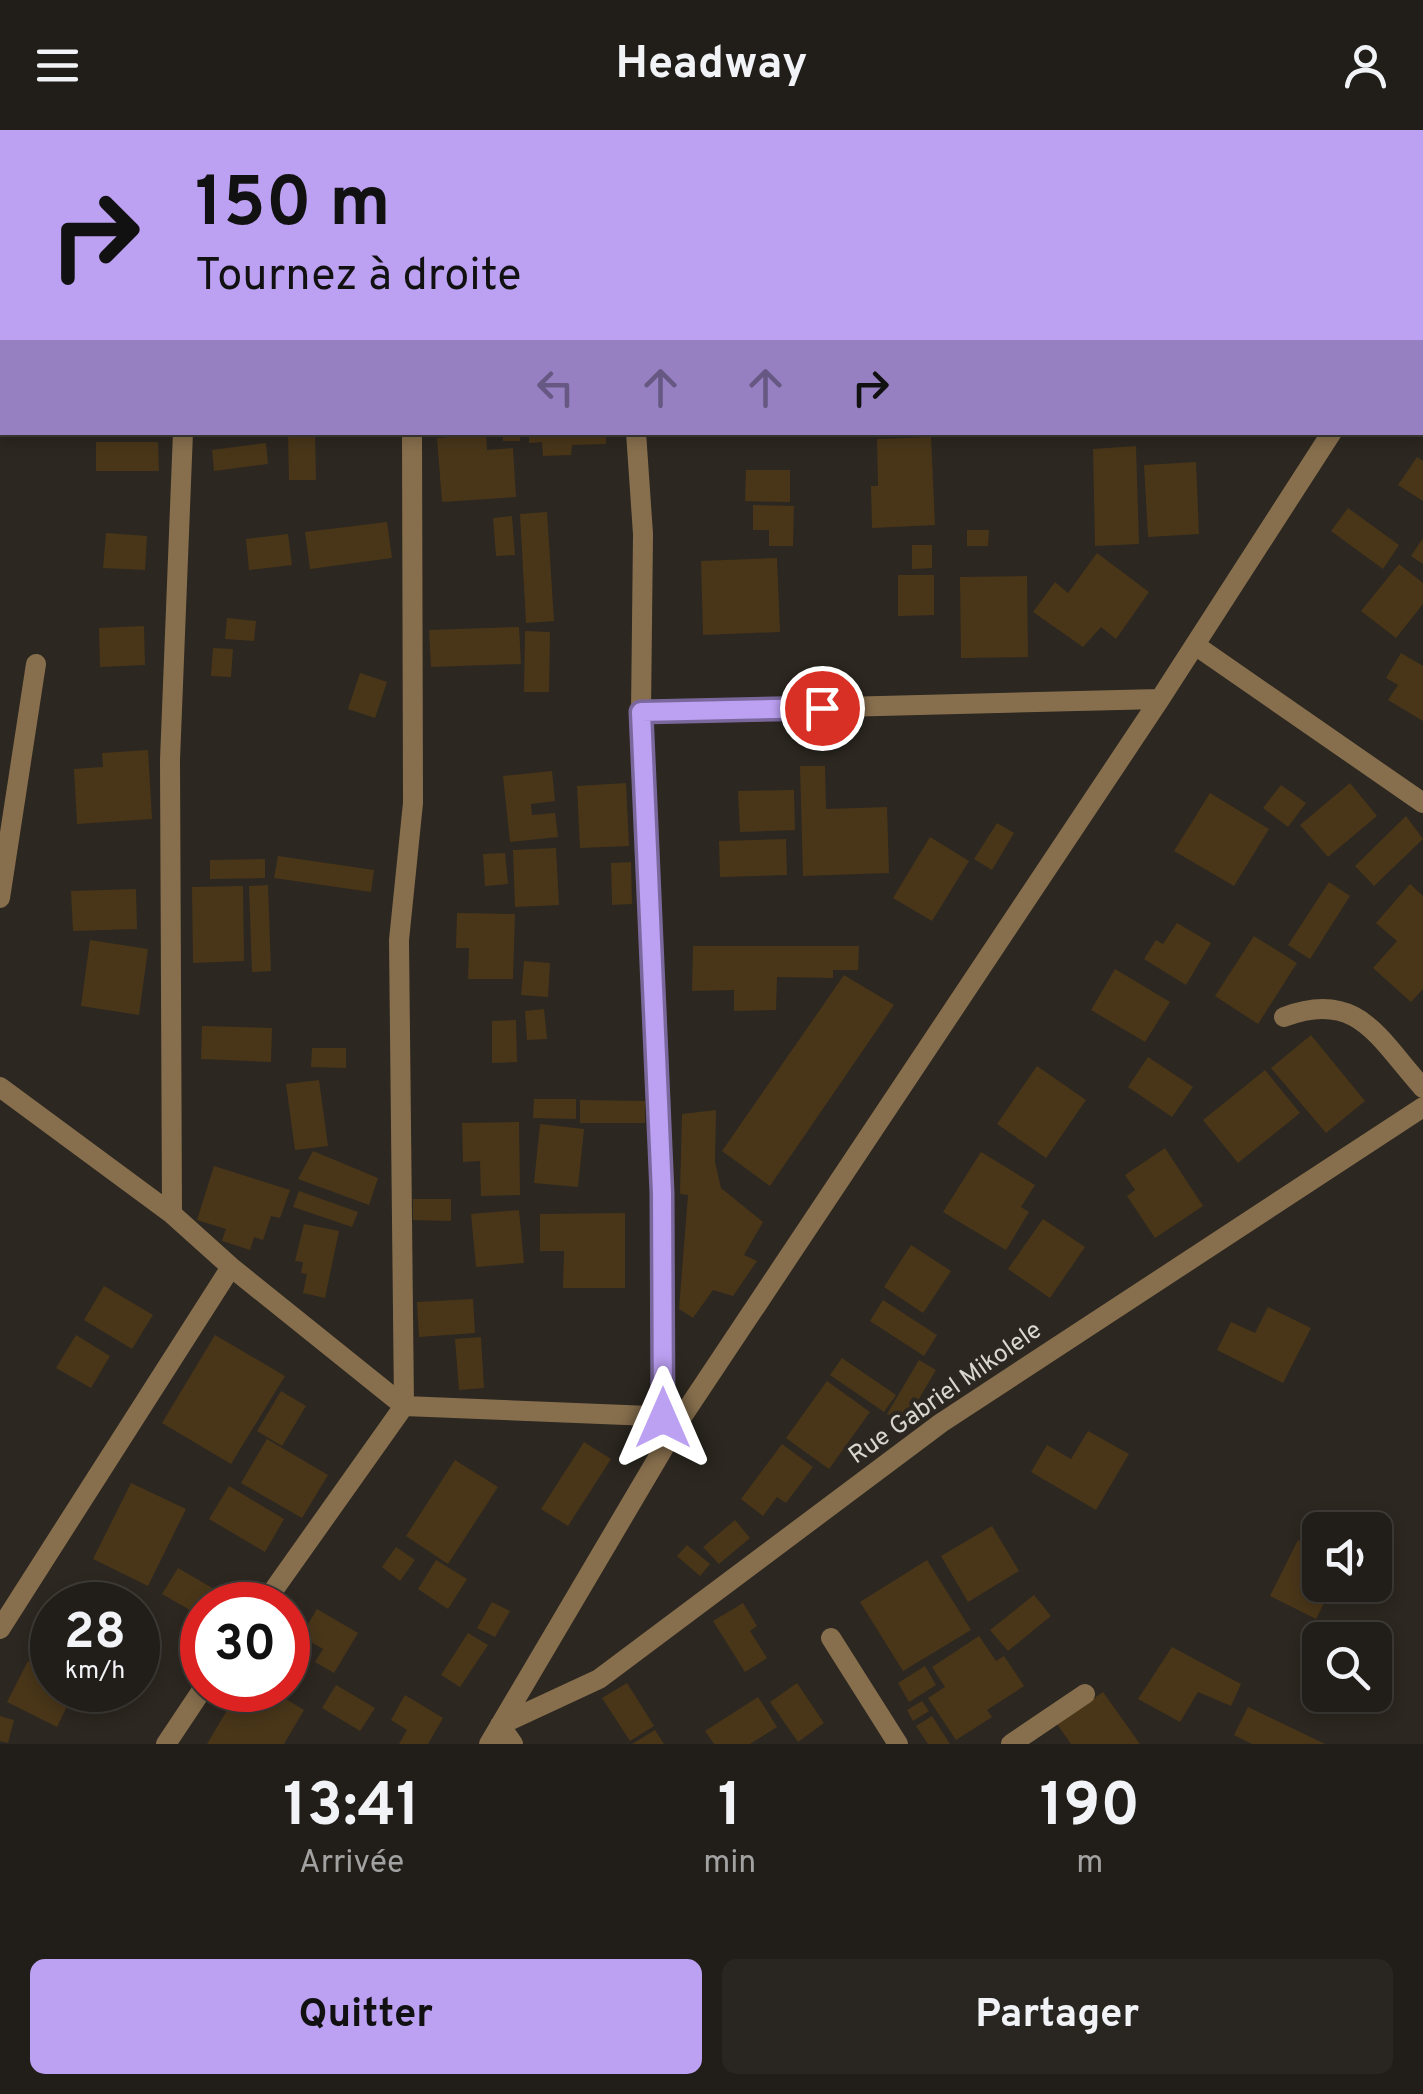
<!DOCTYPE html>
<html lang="fr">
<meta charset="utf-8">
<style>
:root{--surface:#211d18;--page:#292621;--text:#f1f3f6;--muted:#a2a2a2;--line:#3e3b37;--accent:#bca0f2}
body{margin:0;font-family:Overpass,sans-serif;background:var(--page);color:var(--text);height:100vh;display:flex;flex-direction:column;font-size:38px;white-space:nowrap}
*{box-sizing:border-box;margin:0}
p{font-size:32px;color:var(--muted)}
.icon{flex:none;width:55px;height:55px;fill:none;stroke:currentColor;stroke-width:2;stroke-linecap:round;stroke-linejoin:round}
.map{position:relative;height:1614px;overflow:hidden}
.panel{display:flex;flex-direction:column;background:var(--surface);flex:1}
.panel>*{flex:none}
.banner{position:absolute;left:0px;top:0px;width:1425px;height:305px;box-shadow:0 5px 15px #0003,0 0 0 2px var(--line);background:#bca0f2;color:#111;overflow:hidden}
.tools{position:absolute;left:1302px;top:1382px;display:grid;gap:20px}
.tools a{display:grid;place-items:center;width:90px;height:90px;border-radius:15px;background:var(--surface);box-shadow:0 5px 15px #0003,0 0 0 2px var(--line);font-size:50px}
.speed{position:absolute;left:30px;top:1452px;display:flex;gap:20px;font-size:50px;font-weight:700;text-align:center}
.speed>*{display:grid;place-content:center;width:130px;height:130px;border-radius:50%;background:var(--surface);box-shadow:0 5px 15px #0003,0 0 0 2px var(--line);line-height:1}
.speed small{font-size:25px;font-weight:400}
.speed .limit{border:15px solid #d22;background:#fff;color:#111}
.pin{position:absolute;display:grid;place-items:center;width:85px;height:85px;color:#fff;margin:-42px;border:5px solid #fff;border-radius:50%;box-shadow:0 2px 10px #0007}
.me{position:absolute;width:110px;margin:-55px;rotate:0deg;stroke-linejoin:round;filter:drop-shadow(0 0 8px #0008)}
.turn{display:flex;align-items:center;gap:35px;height:210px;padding:0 30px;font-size:45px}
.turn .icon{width:130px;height:130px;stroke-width:2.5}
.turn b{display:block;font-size:70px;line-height:85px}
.lanes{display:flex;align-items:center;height:95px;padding:0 30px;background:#0003;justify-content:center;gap:50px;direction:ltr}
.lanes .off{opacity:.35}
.eta{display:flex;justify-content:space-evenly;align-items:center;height:170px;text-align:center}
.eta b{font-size:60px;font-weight:700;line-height:70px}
.action{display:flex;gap:20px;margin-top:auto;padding:20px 30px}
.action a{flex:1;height:115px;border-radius:15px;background:var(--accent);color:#111;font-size:40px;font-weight:700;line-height:115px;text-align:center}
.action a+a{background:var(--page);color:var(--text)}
header{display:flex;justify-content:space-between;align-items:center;height:130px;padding:0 30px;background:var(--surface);font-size:45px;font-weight:700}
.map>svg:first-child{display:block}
.building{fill:#493619}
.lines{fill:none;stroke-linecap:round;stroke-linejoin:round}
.lane{stroke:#876f4d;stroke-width:20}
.street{stroke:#876f4d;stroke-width:20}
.route-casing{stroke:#7a689d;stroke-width:25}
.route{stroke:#bca0f2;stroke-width:18}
.labels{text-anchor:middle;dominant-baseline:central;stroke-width:8;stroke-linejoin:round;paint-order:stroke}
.street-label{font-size:25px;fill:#d9d6d2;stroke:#2c2720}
</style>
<header><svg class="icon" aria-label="menu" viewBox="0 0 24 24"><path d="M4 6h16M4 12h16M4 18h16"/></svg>Headway<svg class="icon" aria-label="person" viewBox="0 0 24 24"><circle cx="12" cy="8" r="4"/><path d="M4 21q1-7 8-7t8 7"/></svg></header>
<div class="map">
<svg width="1423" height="1614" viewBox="0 0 1423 1614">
<rect width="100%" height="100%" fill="#2c2720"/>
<path class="building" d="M288,302H315L316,350H289Z
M502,302H520V311H503Z
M529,302H606V314L572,315L571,325L543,326L542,312L529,313Z
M486,304L487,320L513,318L516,367L442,372L437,308Z
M931,307L935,395L872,398L871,356H878L877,309Z
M96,312H158L159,341H96Z
M266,313L268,334L214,341L212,320Z
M1136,316L1139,414L1095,416L1093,319Z
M1417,327L1423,331V371L1398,355Z
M1196,332L1199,404L1148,407L1144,335Z
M746,340H790V372L745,371Z
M753,375L794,376L793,416H769V400H753Z
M1348,378L1399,415L1383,439L1331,401Z
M547,382L554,491L526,493L520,384Z
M512,386L515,425L496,426L493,388Z
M387,392L392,428L310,439L305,402Z
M967,400H989L988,416H967Z
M106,403L147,406L145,440L103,438Z
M288,404L292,435L249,440L246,409Z
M1423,408V434L1411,426Z
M912,415H932V438L912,439Z
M1097,423L1149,462L1116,509L1101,497L1083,517L1033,482L1055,452L1068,463Z
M777,428L780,502L703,505L701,431Z
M1399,434L1423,453V474L1396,508L1361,481Z
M898,445H934V485L898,486Z
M1027,446L1028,527L961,528L960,447Z
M227,488L256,491L254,511L225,509Z
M144,496L145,535L100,537L99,498Z
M519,497L521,534L431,537L429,500Z
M525,501L550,502L549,562H524Z
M213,518L233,519L231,547L211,546Z
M1401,523L1423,536V591L1388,570L1398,555L1386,548Z
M360,543L387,552L375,588L348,579Z
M148,620L152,689L77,694L74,639L103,637L102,623Z
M800,636H825L826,679L887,677L889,743L803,746Z
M552,641L555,671L531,674L532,685L555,683L558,707L510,712L503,646Z
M626,653L629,716L580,718L577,656Z
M1350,653L1377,686L1328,727L1300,695Z
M1281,655L1306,673L1288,697L1263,678Z
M794,660L795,700L740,702L738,661Z
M1210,663L1269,699L1234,756L1174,721Z
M1406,686L1423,709L1374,756L1355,736Z
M997,693L1014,703L992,740L974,729Z
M930,707L969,731L932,791L893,768Z
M786,709L787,745L720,747L719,711Z
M556,718L559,775L515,777L513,720Z
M505,723L508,754L485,756L483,724Z
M278,726L374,740L371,762L274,748Z
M265,729V748L210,749V730Z
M631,732L632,774L612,775L611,733Z
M1329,752L1350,766L1310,829L1288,815Z
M1410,754L1423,766V859L1411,872L1373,838L1397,811L1376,793Z
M268,755L271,841L252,842L249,756Z
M243,756L244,831L193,833L192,757Z
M136,759L137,799L73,801L71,761Z
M457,783L515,784L513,849H468L469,818H456Z
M1177,793L1211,813L1186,855L1144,829L1156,810L1163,814Z
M1254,806L1297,833L1258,894L1215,866Z
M90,810L148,819L139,885L81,876Z
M693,816H859L858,840H833V848L777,847L776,880L734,881V860L692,861Z
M524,831L550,833L548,867L521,865Z
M1115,839L1170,872L1145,912L1091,880Z
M844,845L894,875L770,1056L722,1021Z
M544,879L547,909L527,910L525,881Z
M516,890L517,932L492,933V891Z
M202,896L272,898L271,932L201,929Z
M1311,905L1365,971L1326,1003L1271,938Z
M312,918H346V938L311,937Z
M1148,927L1193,957L1172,987L1128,957Z
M1037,936L1086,970L1046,1028L997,994Z
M1265,940L1300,983L1238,1033L1203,990Z
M319,950L328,1016L295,1020L286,954Z
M534,969H576V989L533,988Z
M580,970L645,971V993H580Z
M716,980L715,1032L721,1058L763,1092L744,1125L757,1131L733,1166L713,1160L693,1188L679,1179L688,1065L680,1064L682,984Z
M519,992L520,1065L481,1066L480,1031L463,1032L462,993Z
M540,994L584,999L578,1057L534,1053Z
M1165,1018L1203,1076L1155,1108L1127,1066L1135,1060L1125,1045Z
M313,1021L378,1048L369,1075L298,1049Z
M981,1022L1035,1055L1021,1077L1029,1082L1006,1120L943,1082Z
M214,1036L290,1060L280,1088L271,1086L263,1110L254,1107L250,1120L222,1111L226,1099L197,1090Z
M299,1061L358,1082L352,1097L293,1077Z
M413,1069H451V1091L413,1090Z
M519,1080L524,1133L476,1137L471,1084Z
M625,1083V1158H563L564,1121H540V1084Z
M1043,1089L1085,1117L1050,1168L1008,1139Z
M304,1094L339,1101L325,1168L303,1163L307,1144L301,1143L303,1132L295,1131Z
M911,1115L951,1141L923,1183L884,1157Z
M104,1156L153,1185L132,1219L84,1190Z
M473,1169L475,1203L419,1207L417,1172Z
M883,1170L937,1205L924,1226L870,1191Z
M1268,1177L1311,1198L1283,1253L1217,1220L1231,1192L1255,1203Z
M76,1205L110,1226L91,1258L56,1238Z
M215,1205L285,1246L231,1334L162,1293Z
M481,1207L484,1258L459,1260L455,1209Z
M842,1228L896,1265L884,1282L830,1245Z
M919,1230L936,1240L904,1294L887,1284Z
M827,1251L870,1282L829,1339L786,1308Z
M281,1261L306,1276L282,1316L257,1301Z
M1088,1301L1129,1324L1096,1380L1031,1342L1047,1315L1071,1329Z
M267,1309L328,1345L302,1388L241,1353Z
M584,1312L611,1329L568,1396L541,1379Z
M782,1314L813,1337L786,1373L777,1367L763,1386L741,1369Z
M455,1330L498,1357L448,1434L406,1406Z
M131,1353L186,1379L148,1456L93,1429Z
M229,1356L284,1389L265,1422L209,1389Z
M735,1390L750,1408L719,1434L703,1417Z
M992,1396L1019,1441L968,1472L941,1426Z
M1298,1410L1320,1421V1455H1361L1354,1470L1331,1459L1316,1489L1270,1466Z
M687,1415L710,1434L700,1446L677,1426Z
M396,1417L415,1430L400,1451L382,1437Z
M436,1430L467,1449L448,1479L418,1459Z
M927,1430L971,1500L903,1541L860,1472Z
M178,1438L221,1463L214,1475H202V1487L162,1464Z
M1034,1465L1051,1486L1008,1521L990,1500Z
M492,1472L510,1481L495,1507L477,1498Z
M743,1473L757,1496L750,1501L767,1528L745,1542L713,1491Z
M317,1479L358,1503L334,1543L315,1532L323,1519L301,1506Z
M468,1503L488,1515L460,1557L441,1545Z
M979,1506L996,1531L1004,1526L1024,1556L987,1580L992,1587L956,1610L928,1568L945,1557L932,1537Z
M52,1512V1537L43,1532Z
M1172,1517L1241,1554L1231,1576L1198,1562L1180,1592L1138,1569Z
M28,1531L52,1543V1560H75L57,1597L7,1572Z
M925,1536L936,1555L909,1572L898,1553Z
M627,1553L654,1596L630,1611L602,1568Z
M797,1553L824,1593L798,1612L770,1572Z
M336,1555L375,1578L360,1601L322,1578Z
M239,1560H271L304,1580L284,1614H207Z
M1103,1562L1140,1614H1071L1057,1594Z
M405,1565L443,1588L428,1614H399L407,1600L391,1590Z
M758,1567L777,1597L750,1614H714L705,1601Z
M922,1571L929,1581L913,1591L907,1580Z
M1248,1577L1325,1614H1252L1234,1605Z
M0,1586L14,1590L8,1613L0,1611Z
M932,1586L950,1614H928L916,1596Z
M655,1600L664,1614H632Z"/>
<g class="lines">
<path class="lane" d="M1284,887C1358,859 1378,908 1423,958
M831,1508L898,1614
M1011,1614L1085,1564"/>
<path class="street" d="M169,0V2
M401,0V2
M623,2V0
M1156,2L1194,0
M1422,161L1423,160
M636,302L643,404L641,582L663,1063V1288
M1195,515L1423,673
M641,582L1160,569
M0,768L36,534
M0,957L172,1084L231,1137L404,1276L675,1287
M172,1084L170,630L183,302
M263,1475L404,1276L399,810L413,673L412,302
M0,1499L231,1137
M166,1614L202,1560
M489,1614L682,1287L1160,569L1332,302
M513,1614L500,1595L599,1549L941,1293L1423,977"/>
</g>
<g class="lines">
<g class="route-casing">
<path id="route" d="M663,1288L662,1063L641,582L822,578"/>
</g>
<use href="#route" class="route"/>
</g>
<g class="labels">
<g class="street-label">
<text transform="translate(946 1264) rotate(-35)">Rue Gabriel Mikolele</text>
</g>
</g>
</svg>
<div class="tools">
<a><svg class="icon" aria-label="sound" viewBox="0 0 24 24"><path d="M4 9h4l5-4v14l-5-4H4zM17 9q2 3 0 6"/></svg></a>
<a><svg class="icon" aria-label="search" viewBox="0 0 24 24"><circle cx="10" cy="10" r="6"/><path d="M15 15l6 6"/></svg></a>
</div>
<div class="speed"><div>28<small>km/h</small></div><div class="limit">30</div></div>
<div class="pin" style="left:822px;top:578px;background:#d93025"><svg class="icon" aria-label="arrive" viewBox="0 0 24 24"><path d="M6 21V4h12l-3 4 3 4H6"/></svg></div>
<svg class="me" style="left:663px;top:1288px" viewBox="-20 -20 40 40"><path d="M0-17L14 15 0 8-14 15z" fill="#bca0f2" stroke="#fff" stroke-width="4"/></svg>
<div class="banner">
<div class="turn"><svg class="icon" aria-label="right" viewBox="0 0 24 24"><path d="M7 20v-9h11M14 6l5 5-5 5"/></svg><div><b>150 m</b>Tournez à droite</div></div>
<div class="lanes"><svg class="icon off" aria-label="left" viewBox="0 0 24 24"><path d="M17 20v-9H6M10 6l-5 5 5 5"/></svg><svg class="icon off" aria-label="ahead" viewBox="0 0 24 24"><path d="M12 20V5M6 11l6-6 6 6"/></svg><svg class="icon off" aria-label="ahead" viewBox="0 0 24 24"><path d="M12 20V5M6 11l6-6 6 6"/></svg><svg class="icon" aria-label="right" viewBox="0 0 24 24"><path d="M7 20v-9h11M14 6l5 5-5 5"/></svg></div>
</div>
</div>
<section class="panel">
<div class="eta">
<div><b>13:41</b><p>Arrivée</p></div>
<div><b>1</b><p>min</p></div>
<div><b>190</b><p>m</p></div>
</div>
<div class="action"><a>Quitter</a><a>Partager</a></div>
</section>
